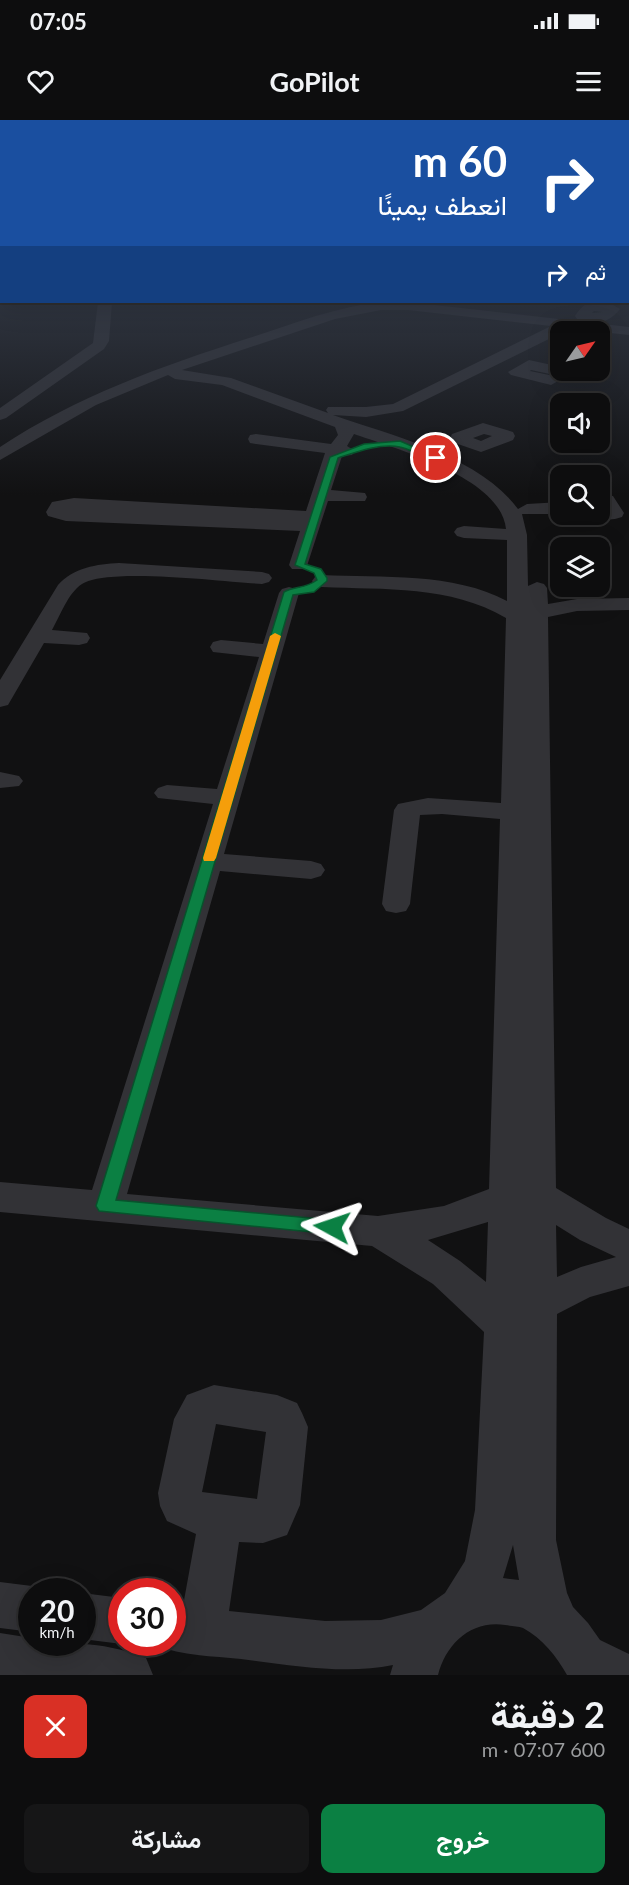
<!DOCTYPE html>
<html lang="ar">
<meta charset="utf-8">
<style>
:root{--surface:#0d0d0e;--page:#161617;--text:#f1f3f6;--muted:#9a9c9e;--line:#2d2d2e;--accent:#0b8043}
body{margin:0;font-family:Lato,Vazirmatn,sans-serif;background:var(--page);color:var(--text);direction:rtl;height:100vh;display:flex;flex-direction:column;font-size:22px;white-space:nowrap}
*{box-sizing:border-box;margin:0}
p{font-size:20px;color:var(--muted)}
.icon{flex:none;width:33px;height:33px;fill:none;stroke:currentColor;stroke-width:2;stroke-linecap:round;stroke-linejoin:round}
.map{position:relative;height:1555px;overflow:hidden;direction:ltr}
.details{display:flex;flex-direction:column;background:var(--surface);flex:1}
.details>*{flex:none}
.guide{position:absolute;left:0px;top:0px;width:630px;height:183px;box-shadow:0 6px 24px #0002,0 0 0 2px var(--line);direction:rtl;background:#1a4fa0;color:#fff;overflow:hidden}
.needle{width:39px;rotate:56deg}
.tools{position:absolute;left:550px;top:201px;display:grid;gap:12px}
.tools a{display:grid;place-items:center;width:60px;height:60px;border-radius:12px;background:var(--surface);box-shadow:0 6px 24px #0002,0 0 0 2px var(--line);font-size:30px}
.speed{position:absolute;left:18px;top:1458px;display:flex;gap:12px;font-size:30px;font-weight:700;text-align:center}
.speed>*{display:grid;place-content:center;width:78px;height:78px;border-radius:50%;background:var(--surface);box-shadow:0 6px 24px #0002,0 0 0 2px var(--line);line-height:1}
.speed small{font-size:15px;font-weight:400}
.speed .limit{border:9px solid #d22;background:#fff;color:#111}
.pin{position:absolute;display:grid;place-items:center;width:51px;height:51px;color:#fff;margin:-26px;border:3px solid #fff;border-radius:50%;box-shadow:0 2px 6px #0007}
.me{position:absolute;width:66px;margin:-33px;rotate:275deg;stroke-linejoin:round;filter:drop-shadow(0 0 4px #0008)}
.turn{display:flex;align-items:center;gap:21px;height:126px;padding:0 24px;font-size:27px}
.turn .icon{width:78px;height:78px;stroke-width:2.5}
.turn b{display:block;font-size:42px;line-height:51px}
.then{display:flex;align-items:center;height:57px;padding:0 24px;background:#0003;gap:12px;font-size:22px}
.round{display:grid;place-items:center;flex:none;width:63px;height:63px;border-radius:12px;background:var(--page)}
.overview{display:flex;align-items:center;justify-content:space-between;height:102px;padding:0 24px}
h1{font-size:36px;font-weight:700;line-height:45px}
.button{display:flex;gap:12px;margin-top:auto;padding:12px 24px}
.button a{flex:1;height:69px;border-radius:12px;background:var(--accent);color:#fff;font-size:24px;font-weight:700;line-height:69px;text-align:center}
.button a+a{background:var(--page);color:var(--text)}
.status{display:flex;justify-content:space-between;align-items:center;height:42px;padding:0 30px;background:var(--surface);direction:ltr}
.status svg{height:16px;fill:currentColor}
header{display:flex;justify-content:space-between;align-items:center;height:78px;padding:0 24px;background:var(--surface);font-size:27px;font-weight:700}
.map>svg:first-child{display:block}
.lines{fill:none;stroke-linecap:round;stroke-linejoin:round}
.minor{fill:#323236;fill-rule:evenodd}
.route{fill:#0b8043;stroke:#07532c;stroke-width:1.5}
.slow{fill:#f59e0b}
</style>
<div class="status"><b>07:05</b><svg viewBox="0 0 49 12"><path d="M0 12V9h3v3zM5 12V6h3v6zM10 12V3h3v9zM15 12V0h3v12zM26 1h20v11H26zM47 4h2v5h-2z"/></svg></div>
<header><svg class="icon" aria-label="menu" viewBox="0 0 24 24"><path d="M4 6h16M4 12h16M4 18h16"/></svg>GoPilot<svg class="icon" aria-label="heart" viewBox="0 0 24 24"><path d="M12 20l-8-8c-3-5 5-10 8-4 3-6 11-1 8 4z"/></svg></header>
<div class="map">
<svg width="629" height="1555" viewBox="0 0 629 1555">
<rect width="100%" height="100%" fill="#111112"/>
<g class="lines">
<path class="minor" d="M98,182H112L109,221L104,229L6,298L0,300V288L93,223Z
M381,182H408L629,207V215L563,208L561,213L403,291L366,297L333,295C393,316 479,336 518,389L527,384L561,382V394H600V389L603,388L600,386V374L613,376L624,393L622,397L615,399L571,403L564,401L558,394H522L527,415L528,466L537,462L544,464L547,468L548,484L577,479L629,478V490L577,491L548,497L556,1068L606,1098L629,1109V1166L590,1177L557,1194L556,1420L567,1473L573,1487L588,1503L600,1520L629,1534V1555H567C557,1537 542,1518 523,1508C518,1506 511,1506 505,1505C471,1500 446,1524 438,1555H390L393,1545C345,1555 290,1545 241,1539C212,1536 183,1536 155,1525V1522H172V1485L183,1486L196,1414L167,1401L160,1386L158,1373L174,1299L187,1275L214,1265L277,1275L297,1283L302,1293L308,1307L300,1385L287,1415L263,1423L239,1422L229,1491L325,1501L381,1500L421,1490L445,1473L465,1441L475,1390L484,1212L433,1164L372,1126L0,1092V1062L92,1070L213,684L158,678L154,673L158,668L167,665L217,669L259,537L213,532L210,527L213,522L221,520L263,524L279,473L282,469L289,467L296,469L299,473L224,734L311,741L321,744L325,750L321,756L311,759L220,751L127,1074L378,1096L444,1086L489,1069L500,699L442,694L420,695L410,784L406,791L396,793L386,791L382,784L394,690L398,684L428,678L501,683L506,498C450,465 385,470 322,467L315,465L312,461L315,457L322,455C382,458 453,452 507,481V420L464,418L457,416L454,412L457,408L464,406L506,409C501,357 396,329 354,314L347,326L355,331L352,335L342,336L331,370L365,373L367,377L365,381H328L306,449H292L289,445L300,411L66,401L48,396L46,392L52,382L74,378L306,391L325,333L256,324L250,323L248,319L250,315L256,314L331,324L338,315L335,307L222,265L175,259L168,255L96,285L0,340V327C77,276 162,246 249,218C293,204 335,187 381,182ZM381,190H408L551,206L393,284L366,287H328L326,290L328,293L231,258L182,250L335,199ZM488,1102L486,1162L460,1141L428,1120ZM556,1105L580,1120L616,1137L581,1147L557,1157ZM216,1304L266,1312L257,1379L202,1372ZM513,1425L519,1460L503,1458Z
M591,182L613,185L620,189C607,205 596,204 577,199L575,196C579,190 584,184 591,182ZM594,191L603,192L592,193Z
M529,240L561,247V250H570L572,253L551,265L511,255L508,252ZM530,251L531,250L550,254L549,255Z
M483,303L513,312L515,316L513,320L481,332L452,322L450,318L452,314ZM484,314L492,316L481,321L473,318Z
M119,443L262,452L269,454L272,458L269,462L262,464C225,462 109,447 82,464C68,473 60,496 52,510L87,513L90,518L87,523L79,525L44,523L8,585L0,587V560L58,465C73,448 97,444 119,443Z
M0,652L19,656L23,661L19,666L0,668Z
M0,1462L32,1466L46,1472H32V1512L0,1508Z
M82,1473L122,1478V1522H126L122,1524L82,1519Z
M0,1513L32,1518V1522C69,1522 111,1523 146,1538L153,1555H0Z"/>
</g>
<linearGradient id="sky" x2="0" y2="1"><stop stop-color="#09090a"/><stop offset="0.42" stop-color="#323844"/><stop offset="1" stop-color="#323844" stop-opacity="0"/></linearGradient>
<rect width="629" height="375" fill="url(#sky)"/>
<path class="route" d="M400,321L440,338C430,344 412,329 400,327C380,323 356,332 338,338L305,444L321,449L327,458V461L314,472L293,475L116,1080L332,1100L338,1102L341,1107L338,1112L332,1114L99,1091L96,1086L284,472C294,466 305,469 317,460L314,453L295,445L330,337L364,324Z"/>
<path class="slow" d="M275,513L281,516L216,738L214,741H204L203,738L270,516Z"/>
</svg>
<div class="tools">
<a><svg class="needle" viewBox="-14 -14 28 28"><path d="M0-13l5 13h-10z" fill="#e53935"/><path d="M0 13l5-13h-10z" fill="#9a9c9e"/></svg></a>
<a><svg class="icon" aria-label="sound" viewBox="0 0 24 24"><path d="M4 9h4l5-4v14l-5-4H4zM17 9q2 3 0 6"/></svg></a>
<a><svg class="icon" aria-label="search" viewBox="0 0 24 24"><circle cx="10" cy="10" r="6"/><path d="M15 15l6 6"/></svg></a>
<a><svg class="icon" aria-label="layers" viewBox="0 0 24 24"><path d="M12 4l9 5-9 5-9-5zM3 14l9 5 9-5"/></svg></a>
</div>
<div class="speed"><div>20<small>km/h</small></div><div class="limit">30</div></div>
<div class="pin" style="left:436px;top:338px;background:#d93025"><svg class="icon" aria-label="arrive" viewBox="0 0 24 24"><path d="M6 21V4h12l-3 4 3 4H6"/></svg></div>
<svg class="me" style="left:332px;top:1107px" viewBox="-20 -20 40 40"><path d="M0-17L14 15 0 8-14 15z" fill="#0b8043" stroke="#fff" stroke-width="4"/></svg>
<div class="guide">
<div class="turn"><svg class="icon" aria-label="right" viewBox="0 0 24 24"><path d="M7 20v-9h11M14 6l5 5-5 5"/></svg><div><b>60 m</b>انعطف يمينًا</div></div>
<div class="then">ثم<svg class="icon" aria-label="right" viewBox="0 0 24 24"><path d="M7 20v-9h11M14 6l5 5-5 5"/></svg></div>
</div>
</div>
<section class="details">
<div class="overview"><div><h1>2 دقيقة</h1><p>600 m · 07:07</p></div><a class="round" style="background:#d93025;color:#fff"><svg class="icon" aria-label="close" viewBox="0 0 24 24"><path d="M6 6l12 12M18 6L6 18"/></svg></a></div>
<div class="button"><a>خروج</a><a>مشاركة</a></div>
</section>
